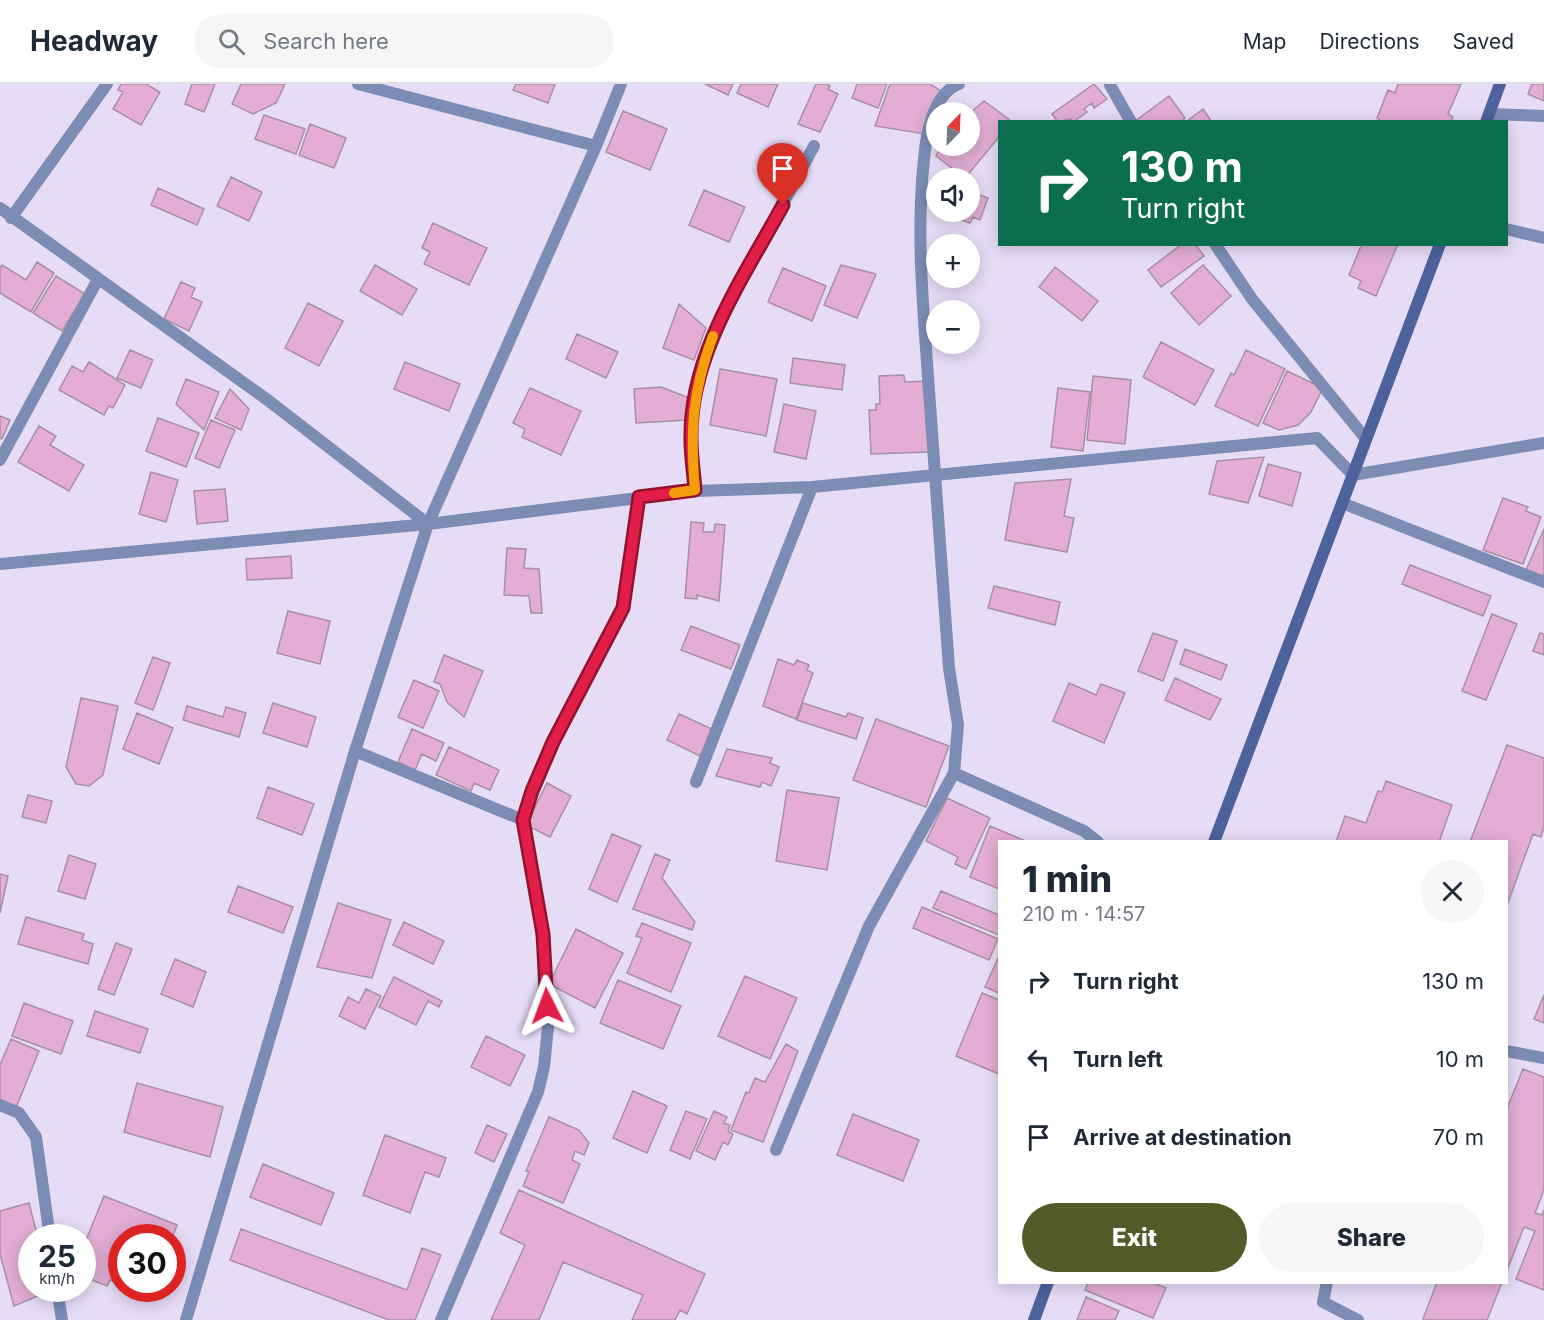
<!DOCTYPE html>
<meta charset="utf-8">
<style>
:root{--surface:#fff;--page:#f6f6f7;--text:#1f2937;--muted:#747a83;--line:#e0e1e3;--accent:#545b29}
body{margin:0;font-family:Inter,sans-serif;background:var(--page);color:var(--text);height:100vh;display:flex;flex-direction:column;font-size:22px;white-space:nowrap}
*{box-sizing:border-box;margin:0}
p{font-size:20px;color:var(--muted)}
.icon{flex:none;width:33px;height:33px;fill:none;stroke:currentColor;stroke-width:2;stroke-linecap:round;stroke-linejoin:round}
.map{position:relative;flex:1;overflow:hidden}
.panel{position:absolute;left:998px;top:756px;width:510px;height:444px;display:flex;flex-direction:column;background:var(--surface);border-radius:0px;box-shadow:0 3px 15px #0003}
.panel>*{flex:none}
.top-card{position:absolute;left:998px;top:36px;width:510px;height:126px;border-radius:0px;box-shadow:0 3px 15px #0003;background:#0b6e4f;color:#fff;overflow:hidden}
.needle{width:39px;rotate:23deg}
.buttons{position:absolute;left:926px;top:18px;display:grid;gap:12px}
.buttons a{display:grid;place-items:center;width:54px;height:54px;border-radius:50%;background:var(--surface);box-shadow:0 3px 15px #0003;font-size:30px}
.speed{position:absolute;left:18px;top:1140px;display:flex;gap:12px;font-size:30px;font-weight:700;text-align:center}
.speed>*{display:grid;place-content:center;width:78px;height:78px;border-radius:50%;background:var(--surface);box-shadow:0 3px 15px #0003;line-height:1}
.speed small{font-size:15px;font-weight:400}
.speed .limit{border:9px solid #d22;background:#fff;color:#111}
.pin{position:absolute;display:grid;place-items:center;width:51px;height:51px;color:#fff;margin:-62px -26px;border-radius:50% 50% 50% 0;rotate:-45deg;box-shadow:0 0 6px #0007}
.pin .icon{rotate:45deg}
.me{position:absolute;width:66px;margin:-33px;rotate:357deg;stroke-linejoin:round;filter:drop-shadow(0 0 4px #0008)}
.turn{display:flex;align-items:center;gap:21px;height:126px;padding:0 24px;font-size:27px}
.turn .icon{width:78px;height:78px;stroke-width:2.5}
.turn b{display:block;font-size:42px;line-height:51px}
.round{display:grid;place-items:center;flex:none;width:63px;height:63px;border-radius:32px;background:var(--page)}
.headline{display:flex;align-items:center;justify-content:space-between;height:102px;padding:0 24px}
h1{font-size:36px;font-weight:800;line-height:45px}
.action{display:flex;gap:12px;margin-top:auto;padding:12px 24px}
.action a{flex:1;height:69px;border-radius:36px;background:var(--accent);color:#fff;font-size:24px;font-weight:800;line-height:69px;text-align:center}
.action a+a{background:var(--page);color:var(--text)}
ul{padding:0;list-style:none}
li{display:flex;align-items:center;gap:18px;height:78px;padding:0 24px}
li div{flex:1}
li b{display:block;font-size:22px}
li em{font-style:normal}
header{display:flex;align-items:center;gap:36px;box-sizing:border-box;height:84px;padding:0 30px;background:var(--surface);border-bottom:2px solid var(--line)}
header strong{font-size:28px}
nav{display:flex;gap:33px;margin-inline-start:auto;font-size:21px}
.search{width:420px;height:54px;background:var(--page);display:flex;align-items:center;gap:15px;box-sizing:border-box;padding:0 21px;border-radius:33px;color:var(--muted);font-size:22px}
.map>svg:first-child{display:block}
.building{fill:#e3add4;stroke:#a890a1;stroke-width:1.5}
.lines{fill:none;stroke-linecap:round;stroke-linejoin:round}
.street{stroke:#7c8cb4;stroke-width:12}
.secondary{stroke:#4d629c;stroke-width:12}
.route-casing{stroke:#92132f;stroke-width:15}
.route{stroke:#e11d48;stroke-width:10}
.slow{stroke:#f59e0b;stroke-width:10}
</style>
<header>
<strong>Headway</strong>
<div class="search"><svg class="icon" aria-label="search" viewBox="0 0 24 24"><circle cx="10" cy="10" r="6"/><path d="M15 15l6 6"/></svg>Search here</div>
<nav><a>Map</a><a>Directions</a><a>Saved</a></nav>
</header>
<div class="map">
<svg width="1544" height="1236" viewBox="0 0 1544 1236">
<rect width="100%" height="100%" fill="#e6dcf6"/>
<path class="building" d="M121,0H146L160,8L141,41L113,25L123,8L118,6Z
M192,0H215L204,28L185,20Z
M241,0H285L276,19L253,30L232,20Z
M516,0H555L548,19L513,6Z
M705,0H733L728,11Z
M741,0H778L768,23L737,9Z
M816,0H826L830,2L828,5L838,10L820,48L798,40Z
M857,0H887L878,24L852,14Z
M890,0H930L941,7L925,50L875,42Z
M1094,0L1107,15L1094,24L1092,19L1084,25L1087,28L1073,38L1071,35L1058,38L1052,30Z
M1398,0H1461L1448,30L1453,33L1451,38H1382L1377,34L1388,6L1395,9Z
M1532,0H1544V17L1528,10Z
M1169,12L1185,34L1181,38H1134Z
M984,17L1011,37L999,38V53L965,94L936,72L941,62H969V30Z
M1203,25L1212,38H1186Z
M623,27L667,45L650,86L606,68Z
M264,31L305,45L296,70L255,55Z
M310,40L346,54L334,84L299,71Z
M231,93L262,108L249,137L217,122Z
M158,104L204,125L197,141L151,121Z
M704,106L745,123L729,158L689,141Z
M969,107L988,114L980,136L973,133L970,139L940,128H969Z
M433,139L487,164L469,201L424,180L430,168L422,164Z
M1182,160H1195L1204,172L1161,203L1148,186Z
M1398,160L1376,212L1358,204L1361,197L1349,191L1361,162L1358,160Z
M37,178L54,189L31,228L0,209V184L2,181L26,196Z
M375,181L417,205L402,231L360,207Z
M841,181L876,190L857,234L824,221Z
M1203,181L1231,212L1199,241L1171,209Z
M1055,183L1098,217L1082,237L1039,203Z
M783,184L826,202L812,237L768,218Z
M56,192L85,210L62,247L33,229Z
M181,198L195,204L191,213L202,218L189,247L164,235Z
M308,219L343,237L319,282L285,264Z
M679,220L706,244L694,276L663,264Z
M577,250L618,268L606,294L566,275Z
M1161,258L1214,286L1195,321L1143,293Z
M130,266L153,276L141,304L117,294Z
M1246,266L1285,285L1258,342L1215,322L1231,289L1234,291Z
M793,274L845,281L842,306L790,299Z
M89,278L125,301L113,324L109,322L104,331L59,306L72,282L83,288Z
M405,278L460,300L449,327L394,305Z
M720,285L777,295L766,352L710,341Z
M1287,287L1323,304L1311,328L1298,341L1279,346L1263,339Z
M904,291L905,298L927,297L930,368L871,370L869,326H876V320H880L879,292Z
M1093,292L1131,296L1125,360L1087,356Z
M186,295L219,308L204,346L176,320Z
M661,303L687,313L689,336L636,339L634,305Z
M530,304L581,327L561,371L522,353L525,345L513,339Z
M1058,304L1090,308L1083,367L1051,363Z
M230,305L249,325L241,346L215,334Z
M784,320L816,327L806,375L774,368Z
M0,332L10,336L2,355L0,354Z
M158,334L199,349L186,383L146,367Z
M211,336L235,346L219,384L195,374Z
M39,342L56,352L50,361L84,381L69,407L18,378Z
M1264,373L1248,419L1209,410L1217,377Z
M1268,380L1301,389L1292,422L1259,412Z
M151,388L178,396L166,438L139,430Z
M1071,395L1064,432L1074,434L1067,468L1005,456L1015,399Z
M225,405L228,437L197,440L194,407Z
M1503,414L1528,423L1526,427L1541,433L1523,480L1483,466Z
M691,438L704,439L703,448H714L715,440L725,441L719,517L697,511V515L685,514Z
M1544,445V494L1526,486Z
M507,464L526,465L524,484L539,485L542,529H531L529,512L504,511Z
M291,472L292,494L247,496L246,475Z
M1410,481L1491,512L1483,532L1402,500Z
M994,502L1060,518L1055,541L988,524Z
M288,527L330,537L320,580L277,569Z
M1492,530L1517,540L1486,616L1462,607Z
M691,542L740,561L731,585L681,566Z
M1153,549L1177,557L1163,597L1138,587Z
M1540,549L1544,550V571L1533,567Z
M1185,565L1227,581L1221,596L1180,580Z
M444,571L483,587L464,633L447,618L440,600L434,598Z
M153,573L170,579L153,626L135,619Z
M778,575L794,581L797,576L809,581L807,586L813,589L796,635L763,622Z
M1175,594L1221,615L1210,636L1165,616Z
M414,596L439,607L423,644L398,633Z
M1069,599L1096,611L1101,600L1125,609L1104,659L1053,637Z
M81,614L118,622L103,691L89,702L76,700L66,683Z
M273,619L316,633L307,663L263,649Z
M803,619L846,633L848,629L863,634L856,655L797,636Z
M187,622L223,633L226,623L246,629L239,653L183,636Z
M137,629L173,644L159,680L123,665Z
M679,630L712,645L700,672L667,656Z
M876,635L949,662L926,723L853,696Z
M412,645L444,659L436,677L422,670L415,686L398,678Z
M1507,661L1544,674V743L1541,753L1533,750L1506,824V758H1470Z
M449,663L499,686L490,706L474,699L471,707L436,691Z
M727,665L772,674L770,679L779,683L771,702L762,698L760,703L716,692Z
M1386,697L1452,721L1439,758H1336L1345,732L1366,739L1378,707L1382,708Z
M547,699L571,712L550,753L526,741Z
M268,703L314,720L302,751L257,734Z
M787,706L839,714L827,786L776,777Z
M28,711L52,717L46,739L22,733Z
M947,714L990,734L966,785L955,780L958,773L926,757Z
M990,742L1028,758H999V805L970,793Z
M612,750L641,762L617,818L589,805Z
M655,770L670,776L662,794L695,838L692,846L633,825Z
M69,771L96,780L85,815L58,807Z
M0,790L8,792L0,829Z
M238,802L293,823L283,849L228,828Z
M941,807L999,831V851L933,824Z
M338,819L391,836L372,894L317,883Z
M922,823L998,855L989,876L913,844Z
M26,833L84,850L82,856L93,860L88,880L18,860Z
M404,838L444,857L433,880L393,861Z
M642,839L691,859L671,908L627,889L642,854L636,852Z
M576,845L623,869L595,924L549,900Z
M116,859L132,865L114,911L98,905Z
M999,872V909L985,903Z
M175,875L206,888L193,923L161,910Z
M745,892L797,914L770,975L718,952Z
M394,893L442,917L439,923L428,917L416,941L379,923Z
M618,896L681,922L663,965L600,939Z
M366,905L381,912L365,945L339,932L348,913L359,919Z
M982,909L999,916V990L956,972Z
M1544,911V939L1534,935Z
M24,919L73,937L61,970L12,952Z
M95,927L148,945L140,969L87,952Z
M486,952L525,971L510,1002L471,983Z
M11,955L39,967L16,1024L0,1017V981Z
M786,960L798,967L763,1058L731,1046L746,1008L749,1009L755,994L765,998Z
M1523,985L1544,993V1106L1535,1129L1542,1131L1544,1126V1206L1516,1195L1535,1147L1524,1143L1506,1189V1027Z
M137,999L223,1023L210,1073L124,1048Z
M633,1007L667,1022L647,1069L613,1054Z
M686,1027L707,1035L690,1075L670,1066Z
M714,1027L727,1033L724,1039L730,1041L728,1047L733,1050L728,1061L723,1058L715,1076L696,1067Z
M853,1030L919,1056L903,1097L837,1071Z
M549,1033L579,1046L589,1059L584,1071L575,1067L572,1076L580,1080L563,1119L523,1102L529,1088L526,1087Z
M487,1041L507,1050L494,1078L475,1069Z
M385,1051L446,1074L439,1093L425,1088L410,1129L363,1111Z
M263,1080L334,1109L321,1141L250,1113Z
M519,1106L705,1190L687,1230L680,1226L675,1236H632L643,1211L563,1178L539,1236H491L525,1161L500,1149Z
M104,1112L177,1141L172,1154H122V1200L110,1196L107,1202L82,1192V1166Z
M29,1119L38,1154H32V1204L52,1206L14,1222L0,1170V1127Z
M241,1145L407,1206L422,1164L441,1171L415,1236H389L230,1176Z
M1088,1198H1152L1166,1204L1153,1234L1085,1206Z
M1437,1198H1502L1487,1236H1425L1423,1235Z
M1086,1213L1119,1227L1115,1236H1077Z"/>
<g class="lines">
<path class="street" d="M358,0L596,62
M959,0C933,9 926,51 924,75C916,148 923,220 928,293C935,390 942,487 949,584L958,641L954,689L1084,747L1098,758
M1110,1L1131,38
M1489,30L1544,32
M0,124L269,317L428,440
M11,134L107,0
M1506,145L1544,154
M1215,160L1252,215L1366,355
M0,376L98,195
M695,407C694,390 691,373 691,356C690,318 703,278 716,244L814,62
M1342,419L1544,498
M0,480L428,440L695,407L812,403L1317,354L1353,391L1544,359
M355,667L523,736
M696,698L812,403
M1506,967L1544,974
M0,1021L19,1029L36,1053L50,1154
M776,1066L869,842L954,689
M1327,1198L1323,1218L1358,1236
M57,1204L62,1236
M186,1236L355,667L428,440L596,62L621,0
M441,1236L538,1008L544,983L548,943L543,850L523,736L532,707L553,658L623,524L639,413"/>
<path class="secondary" d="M1486,38L1500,0
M1214,758L1440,160
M1034,1236L1048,1198"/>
</g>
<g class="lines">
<g class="route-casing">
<path id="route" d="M547,922L543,850L523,736L532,707L553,658L623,524L639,413L695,406C694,390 691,373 691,356C689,270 744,193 783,121"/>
</g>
<use href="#route" class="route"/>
<path class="slow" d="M674,409L695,406C690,348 692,308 713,252"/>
</g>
</svg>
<div class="buttons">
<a><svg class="needle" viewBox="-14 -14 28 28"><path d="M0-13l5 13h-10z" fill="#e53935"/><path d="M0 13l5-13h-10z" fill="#747a83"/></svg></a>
<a><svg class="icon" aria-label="sound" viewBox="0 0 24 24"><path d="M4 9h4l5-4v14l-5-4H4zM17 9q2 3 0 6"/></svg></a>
<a>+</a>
<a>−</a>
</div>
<div class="speed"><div>25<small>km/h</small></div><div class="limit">30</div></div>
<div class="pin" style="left:783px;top:121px;background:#d93025"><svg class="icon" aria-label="arrive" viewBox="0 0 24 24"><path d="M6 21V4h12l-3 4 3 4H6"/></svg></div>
<svg class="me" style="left:547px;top:922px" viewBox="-20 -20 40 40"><path d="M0-17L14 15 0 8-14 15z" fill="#e11d48" stroke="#fff" stroke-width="4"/></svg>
<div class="top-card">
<div class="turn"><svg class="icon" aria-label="right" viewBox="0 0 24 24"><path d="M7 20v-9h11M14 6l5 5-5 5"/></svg><div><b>130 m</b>Turn right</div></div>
</div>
<section class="panel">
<div class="headline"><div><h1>1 min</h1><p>210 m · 14:57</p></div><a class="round"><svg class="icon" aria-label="close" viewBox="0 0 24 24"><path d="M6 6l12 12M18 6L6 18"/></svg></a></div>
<ul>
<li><svg class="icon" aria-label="right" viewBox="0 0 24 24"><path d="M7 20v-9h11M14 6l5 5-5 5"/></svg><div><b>Turn right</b></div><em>130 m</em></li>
<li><svg class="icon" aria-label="left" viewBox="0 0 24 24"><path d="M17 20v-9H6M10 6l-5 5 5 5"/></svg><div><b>Turn left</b></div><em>10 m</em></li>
<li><svg class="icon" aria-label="arrive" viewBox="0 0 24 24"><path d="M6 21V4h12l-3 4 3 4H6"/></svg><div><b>Arrive at destination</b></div><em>70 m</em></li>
</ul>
<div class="action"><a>Exit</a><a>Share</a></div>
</section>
</div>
